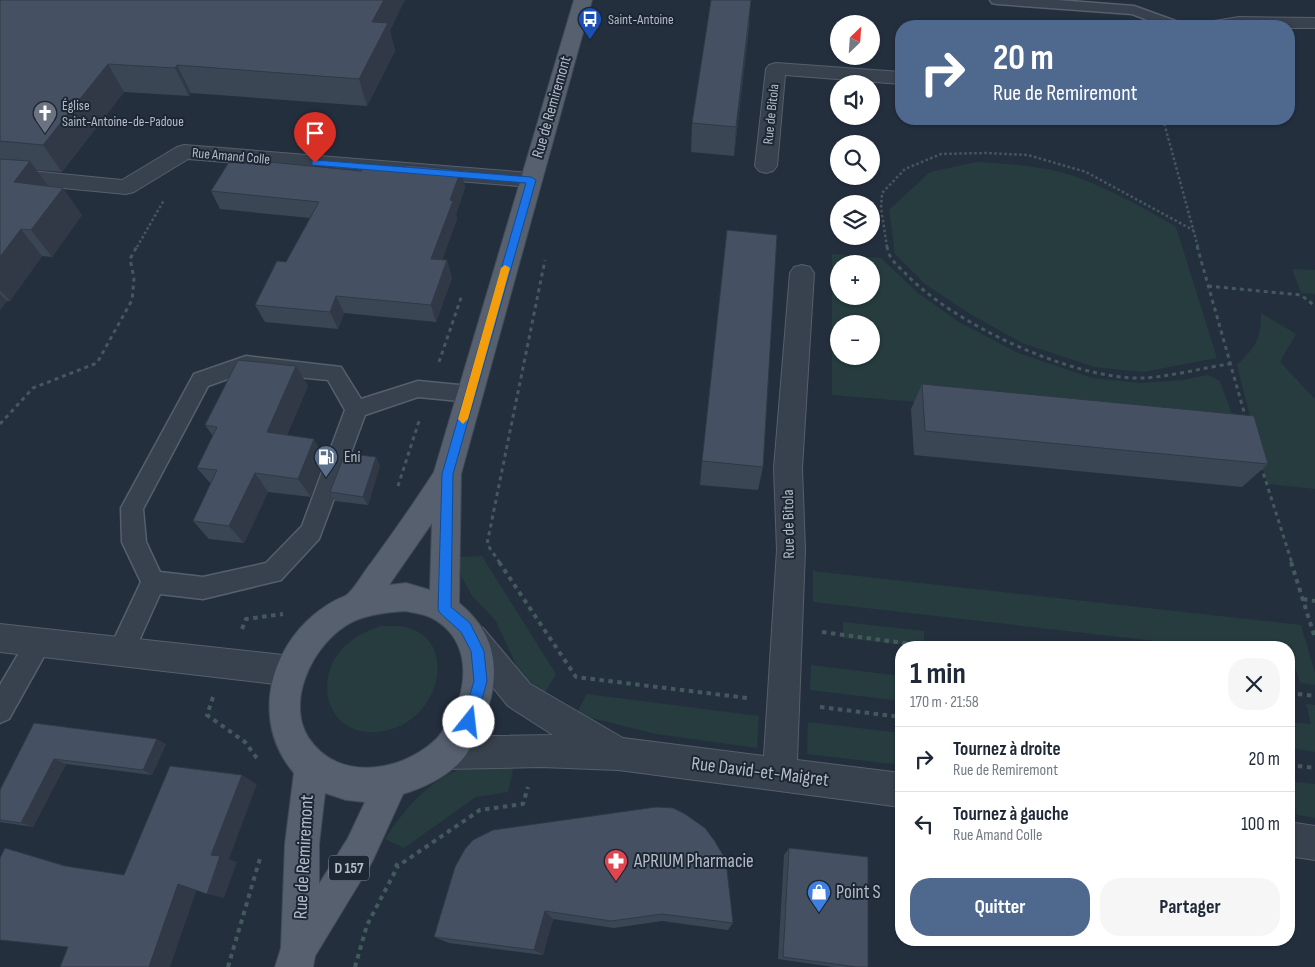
<!DOCTYPE html>
<html lang="fr">
<meta charset="utf-8">
<style>
:root{--surface:#fff;--page:#f6f6f7;--text:#1f2937;--muted:#747a83;--line:#e0e1e3;--accent:#4f688e}
body{margin:0;font-family:"Sofia Sans Condensed",sans-serif;background:var(--page);color:var(--text);height:100vh;display:flex;flex-direction:column;font-size:19px;white-space:nowrap}
*{box-sizing:border-box;margin:0}
p{font-size:16px;color:var(--muted)}
.icon{flex:none;width:28px;height:28px;fill:none;stroke:currentColor;stroke-width:2;stroke-linecap:round;stroke-linejoin:round}
.map{position:relative;flex:1;overflow:hidden}
.sheet{position:absolute;left:895px;top:641px;width:400px;height:305px;display:flex;flex-direction:column;background:var(--surface);border-radius:20px;box-shadow:0 1px 4px #0004}
.sheet>*{flex:none}
.guide{position:absolute;left:895px;top:20px;width:400px;height:105px;border-radius:20px;box-shadow:0 1px 4px #0004;background:#4f688e;color:#fff;overflow:hidden}
.needle{width:32px;rotate:25deg}
.controls{position:absolute;left:830px;top:15px;display:grid;gap:10px}
.controls a{display:grid;place-items:center;width:50px;height:50px;border-radius:50%;background:var(--surface);box-shadow:0 1px 4px #0004;font-size:25px}
.pin{position:absolute;display:grid;place-items:center;width:42px;height:42px;color:#fff;margin:-51px -21px;border-radius:50% 50% 50% 0;rotate:-45deg;box-shadow:0 0 5px #0007}
.pin .icon{rotate:45deg}
.me{position:absolute;width:55px;margin:-28px;rotate:16deg;stroke-linejoin:round;filter:drop-shadow(0 0 4px #0008)}
.turn{display:flex;align-items:center;gap:18px;height:105px;padding:0 15px;font-size:22px}
.turn .icon{width:65px;height:65px;stroke-width:2.5}
.turn b{display:block;font-size:35px;line-height:42px}
.round{display:grid;place-items:center;flex:none;width:52px;height:52px;border-radius:20px;background:var(--page)}
.headline{display:flex;align-items:center;justify-content:space-between;height:85px;padding:0 15px}
h1{font-size:30px;font-weight:700;line-height:38px}
.primary-button{display:flex;gap:10px;margin-top:auto;padding:10px 15px}
.primary-button a{flex:1;height:58px;border-radius:20px;background:var(--accent);color:#fff;font-size:20px;font-weight:700;line-height:58px;text-align:center}
.primary-button a+a{background:var(--page);color:var(--text)}
ul{padding:0;list-style:none}
li{display:flex;align-items:center;gap:15px;height:65px;padding:0 15px;border-top:1px solid var(--line)}
li div{flex:1}
li b{display:block;font-size:19px}
li em{font-style:normal}
.map>svg:first-child{display:block}
.green{fill:#263c3f;fill-rule:evenodd}
.lines{fill:none;stroke-linecap:round;stroke-linejoin:round}
.service-casing{stroke:#565f6c;stroke-width:3}
.minor-casing{stroke:#565f6c;stroke-width:2}
.primary-casing{stroke:#414a57;stroke-width:2}
.path-far2{stroke:#44595c;stroke-width:2.5;stroke-dasharray:2.5 2.5;stroke-linecap:butt}
.path-far1{stroke:#44595c;stroke-width:3;stroke-dasharray:4 4;stroke-linecap:butt}
.path{stroke:#44595c;stroke-width:4;stroke-dasharray:4.5 4.5;stroke-linecap:butt}
.service{fill:#38414e;fill-rule:evenodd}
.minor{fill:#38414e;fill-rule:evenodd}
.primary{fill:#56606e;fill-rule:evenodd}
.wall{fill:#3b4654}
.shaded-wall{fill:#303945}
.building{fill:#455162;stroke:#303945}
.route{fill:#1a73e8;stroke:#114b97}
.slow{fill:#f59e0b}
.labels{text-anchor:middle;dominant-baseline:central;stroke-width:4;stroke-linejoin:round;paint-order:stroke}
.far-poi-label{font-size:14px;fill:#b4bcc9;stroke:#1d2633;text-anchor:start}
.far-street-label{font-size:14px;fill:#b4bcc9;stroke:#1d2633}
.shield{fill:#1d2633;stroke:#878f9c;stroke-width:1}
.shield-label{font-size:15px;font-weight:bold;fill:#b4bcc9}
.street-label{font-size:16px;fill:#b4bcc9;stroke:#1d2633}
.poi-label{font-size:16px;fill:#b4bcc9;stroke:#1d2633;text-anchor:start}
.near-street-label{font-size:19px;fill:#b4bcc9;stroke:#1d2633}
.near-poi-label{font-size:19px;fill:#b4bcc9;stroke:#1d2633;text-anchor:start}
</style>
<div class="map">
<svg width="1315" height="967" viewBox="0 0 1315 967">
<rect width="100%" height="100%" fill="#242f3e"/>
<path class="green" d="M976,162C1010,164 1047,166 1079,178C1113,191 1145,208 1176,227L1217,358L1143,372L1094,367L1022,343L967,312L925,284L895,254L889,210L930,172Z
M832,254L881,258L918,293L959,322L1018,353L1092,378L1141,383L1183,380L1208,375L1220,381L1237,428L832,395ZM839,264H871V296H839ZM839,324H871V356H839Z
M1292,269L1315,270V294L1301,293Z
M1261,313L1296,334L1280,362L1315,399V489L1267,484L1237,365C1256,347 1261,339 1261,313Z
M482,556L556,674L544,694L528,680L517,667L496,621L472,596L461,576L459,557Z
M813,571L1301,625L1315,673V685L1300,683L1292,657H1289V648L1208,647L813,602Z
M843,622L924,631V647L843,638Z
M380,626C387,626 393,626 399,626C461,633 443,721 384,731C375,733 363,733 354,729C320,715 320,670 344,647C355,636 367,631 380,626Z
M811,665L901,676V701L810,690Z
M587,694L759,716L757,748L656,734L576,714Z
M1306,704L1315,705V752L1289,748V722L1311,724Z
M808,722L901,733V765L807,754Z
M514,765L508,792L476,797L404,848L385,839C405,808 433,774 472,766C485,763 501,765 514,765Z
M1289,781L1315,784V818L1297,815Z"/>
<g class="lines">
<g class="service-casing">
<path id="service" d="M990,0H1057L1134,6L1181,23L1183,26H1163L1132,14L997,4L992,3Z
M246,356L341,367L361,399L418,381L470,386L477,388L481,394L477,400L470,402L418,397L365,415L319,539L281,580L203,599L160,594L130,661L121,664L112,661L108,652L141,582L122,542L121,508L194,374ZM247,372L328,380L345,410L302,526L266,563L203,577L160,572L146,542L143,509L208,386Z
M39,630L48,634L52,642L9,719L0,723V685L30,634Z"/>
</g>
<g class="minor-casing">
<path id="minor" d="M1239,17L1315,18V28H1289V26H1205L1208,22Z
M776,63L901,72V84L785,75L777,166L773,171L766,173L759,171L755,166L766,69L769,65Z
M184,145L531,173L539,175L542,180L539,185L531,187L188,159L134,192L126,194L0,182V168L122,180L177,147Z
M802,265L810,267L814,273L802,468L805,550L797,760L901,773V807L618,770L541,767L446,769L434,765L430,753L434,741L446,737L553,735L508,706L461,648L457,638L461,628L472,624L483,628L530,684L623,738L764,756L777,550L774,468L790,273L794,267Z
M0,624L292,656L303,660L308,671L303,682L292,686L0,652Z
M1289,822L1315,826V860L1289,856Z"/>
</g>
<g class="primary-casing">
<path id="primary" d="M574,0H592L461,474L459,603C501,637 501,680 481,727C476,739 467,756 457,765C442,779 422,788 403,794L372,862L315,956L313,967H275L281,948L285,844L294,773C255,727 265,662 307,621C315,613 325,606 334,601C339,598 345,597 348,594C357,585 363,573 371,563C393,533 414,503 434,472ZM432,523L430,590L406,583L389,585ZM406,611C414,613 424,614 432,618C473,640 469,690 447,724C443,730 439,738 433,742C400,771 344,780 314,745C280,708 313,640 354,621C370,614 388,612 406,611ZM325,793L346,800L365,802L348,838L319,884V844Z"/>
</g>
<path class="path-far2" d="M1163,119L1198,247
M137,247L164,200
M887,247L881,208L882,193L905,169L941,154L985,153L1028,155L1086,172L1193,230"/>
<path class="path-far1" d="M887,246C888,258 897,265 905,273C953,324 1073,380 1143,378C1168,377 1203,368 1229,364
M1197,246L1246,419
M1208,286L1301,295L1315,306
M439,362L462,295
M0,424L33,388L97,363L132,300L134,278L130,259L137,246
M1261,466L1292,563
M398,486L420,418
M500,563L487,544L545,260"/>
<path class="path" d="M499,562L576,677L747,698
M1291,562L1315,638
M1303,599L1315,601
M242,629L246,619L283,614
M822,632L941,648
M1289,693L1315,696
M213,697L207,715L245,742L259,761
M820,707L901,717
M1289,765L1315,768
M395,864L398,866L480,810L523,804L528,787
M228,967L261,855
M355,967L367,925L398,866"/>
<use href="#service" class="service"/>
<use href="#minor" class="minor"/>
<use href="#primary" class="primary"/>
</g>
<path class="wall" d="M0,0L390,31L395,51L367,106L191,93L189,96L124,92L62,172L36,170L48,186L82,215L52,257L42,256L10,301H7L0,310Z
M750,19L734,156L691,152L692,123Z
M267,165L361,171L404,169L461,170L465,188L456,214L457,219L442,260H447L452,278L436,322L344,313L338,329L265,322L255,305L286,262L310,218L220,209L211,191Z
M296,366L308,386L287,435L325,458L311,497L268,492L244,543L209,539L193,521L211,484L197,468L213,436L205,425Z
M922,384L1268,464L1242,487L914,455L911,409Z
M702,461L763,467L758,490L700,485Z
M380,466L368,505L335,501L330,492Z
M34,723L166,744L152,775L66,764L33,827L0,822V790Z
M673,808L733,923L728,930L662,921L614,928L553,919L543,955L449,943L434,937Z
M789,848L868,967H834L778,959L784,855Z"/>
<path class="shaded-wall" d="M384,0H405L390,31L395,51L367,106L359,79L372,22Z
M752,0L750,19L734,156L736,127Z
M108,64L124,92L62,172L43,145Z
M177,65L191,93L189,96L175,68Z
M30,161L50,189L14,182Z
M461,170L465,188L456,214L457,219L436,276L431,259L450,200Z
M63,188L82,215L52,257L31,230Z
M21,229L42,256L10,301L0,290V257Z
M447,260L452,278L436,322L431,305Z
M0,294L7,301L0,310Z
M336,296L344,313L338,329L330,312Z
M296,366L308,386L280,451L267,432Z
M314,439L325,458L311,497L298,479Z
M376,457L380,466L368,505L363,497Z
M255,473L268,492L244,543L229,526Z
M157,739L166,744L152,775L143,770Z
M54,759L66,764L33,827L21,823Z
M242,775L257,784L229,859L237,862L224,898L207,894L211,855Z
M5,848L30,855L87,872L65,866Z
M178,884L197,889L170,967H149Z
M545,911L553,919L543,955L534,950Z"/>
<path class="building" d="M0,0H384L372,22L388,23L359,79L177,65L175,68L108,64L43,145L0,141Z
M711,0H751L736,127L692,123Z
M0,159L30,161L14,182L63,188L31,230L21,229L0,257Z
M229,162L267,165L269,162L361,171L364,167L404,169L406,165L461,170L450,200L453,201L431,259L447,260L431,305L336,296L330,312L255,305L277,261L286,262L319,202L211,191Z
M727,230L777,235L763,467L702,461Z
M238,360L296,366L267,432L314,439L298,479L255,473L229,526L193,521L217,470L197,468L217,427L205,425Z
M922,384L1254,416L1268,464L925,431Z
M345,453L376,457L363,497L330,492Z
M34,723L157,739L143,770L54,759L21,823L0,820V790Z
M170,766L242,775L211,855L220,856L207,894L178,884L149,967H60L68,947L0,940V858L5,848L65,866L124,875Z
M656,807L673,808L685,814L705,828L714,840L723,855L727,870L733,923L662,914L611,921L545,911L534,950L434,937L455,867L465,849L473,840L493,830Z
M789,848L868,857V967H857L783,957Z"/>
<path class="route" d="M315,160L531,177L536,180L453,474L451,607L470,623L484,651L487,681L476,722L474,727L469,729L464,727L462,722L474,681L471,651L461,632L440,613L438,609L442,474L526,183L312,165V161Z"/>
<path class="slow" d="M505,265L510,268L468,419L463,424L458,419L501,268Z"/>
<defs>
<g id="bus-pin" transform="scale(1.25)"><path d="M0 17L-7.5 6A9.5 9.5 0 1 1 7.5 6Z" fill="#1a4fb4" stroke="#1d2633"/><path d="M-5-6H5V4H4V6H2V4H-2V6H-4V4H-5ZM-3.5-4V0h7V-4ZM-3.5 1.2v1.5H-2V1.2ZM2 1.2v1.5H3.5V1.2Z" fill="#fff"/></g>
<g id="church-pin" transform="scale(1.25)"><path d="M0 17L-7.5 6A9.5 9.5 0 1 1 7.5 6Z" fill="#6b7280" stroke="#1d2633"/><path d="M-1.2-6h2.4v3.5h3.3v2.4h-3.3V6h-2.4V-.1h-3.3v-2.4h3.3Z" fill="#fff"/></g>
<g id="fuel-pin" transform="scale(1.25)"><path d="M0 17L-7.5 6A9.5 9.5 0 1 1 7.5 6Z" fill="#5c6f8a" stroke="#1d2633"/><path d="M-5.5-6h7V0h2V4h1.3V-2.5L3-4.5l.8-.8L6-3V5H2.5V1h-1V6h-7ZM-4.2-4.7v3.2H.2V-4.7Z" fill="#fff"/></g>
<g id="pharmacy-pin" transform="scale(1.25)"><path d="M0 17L-7.5 6A9.5 9.5 0 1 1 7.5 6Z" fill="#e0444e" stroke="#1d2633"/><path d="M-2-6h4v4h4v4h-4v4h-4v-4h-4v-4h4Z" fill="#fff"/></g>
<g id="shop-pin" transform="scale(1.25)"><path d="M0 17L-7.5 6A9.5 9.5 0 1 1 7.5 6Z" fill="#3f7fe0" stroke="#1d2633"/><path d="M-5-2.5h2.3a2.7 3.5 0 0 1 5.4 0H5L5.5 6h-11ZM-1.5-2.5h3a1.5 2.3 0 0 0-3 0Z" fill="#fff"/></g>
</defs>
<g fill-rule="evenodd">
<use href="#bus-pin" x="590" y="19"/>
<use href="#church-pin" x="45" y="113"/>
<use href="#fuel-pin" x="326" y="457"/>
<use href="#pharmacy-pin" x="616" y="861"/>
<use href="#shop-pin" x="819" y="892"/>
</g>
<g class="labels">
<g class="far-poi-label">
<text x="608" y="19">Saint-Antoine</text>
<text x="62" y="105">Église<tspan x="62" dy="16">Saint-Antoine-de-Padoue</tspan></text>
</g>
<g class="far-street-label">
<text transform="translate(771 114) rotate(-84)">Rue de Bitola</text>
<text transform="translate(231 156) rotate(5)">Rue Amand Colle</text>
</g>
<rect class="shield" x="329" y="855.5" width="40" height="25" rx="4"/>
<g class="shield-label">
<text x="349" y="868">D 157</text>
</g>
<g class="street-label">
<text transform="translate(552 107) rotate(-74)">Rue de Remiremont</text>
<text transform="translate(789 524) rotate(-91)">Rue de Bitola</text>
</g>
<g class="poi-label">
<text x="344" y="457">Eni</text>
</g>
<g class="near-street-label">
<text transform="translate(760 772) rotate(7)">Rue David-et-Maigret</text>
<text transform="translate(304 857) rotate(-87)">Rue de Remiremont</text>
</g>
<g class="near-poi-label">
<text x="634" y="861">APRIUM Pharmacie</text>
<text x="836" y="892">Point S</text>
</g>
</g>
</svg>
<div class="controls">
<a><svg class="needle" viewBox="-14 -14 28 28"><path d="M0-13l5 13h-10z" fill="#e53935"/><path d="M0 13l5-13h-10z" fill="#747a83"/></svg></a>
<a><svg class="icon" aria-label="sound" viewBox="0 0 24 24"><path d="M4 9h4l5-4v14l-5-4H4zM17 9q2 3 0 6"/></svg></a>
<a><svg class="icon" aria-label="search" viewBox="0 0 24 24"><circle cx="10" cy="10" r="6"/><path d="M15 15l6 6"/></svg></a>
<a><svg class="icon" aria-label="layers" viewBox="0 0 24 24"><path d="M12 4l9 5-9 5-9-5zM3 14l9 5 9-5"/></svg></a>
<a>+</a>
<a>−</a>
</div>
<div class="pin" style="left:315px;top:163px;background:#d93025"><svg class="icon" aria-label="arrive" viewBox="0 0 24 24"><path d="M6 21V4h12l-3 4 3 4H6"/></svg></div>
<svg class="me" style="left:469px;top:722px" viewBox="-20 -20 40 40"><circle r="19" fill="#fff"/><path d="M0-13L10 11 0 6-10 11z" fill="#1a73e8"/></svg>
<div class="guide">
<div class="turn"><svg class="icon" aria-label="right" viewBox="0 0 24 24"><path d="M7 20v-9h11M14 6l5 5-5 5"/></svg><div><b>20 m</b>Rue de Remiremont</div></div>
</div>
<section class="sheet">
<div class="headline"><div><h1>1 min</h1><p>170 m · 21:58</p></div><a class="round"><svg class="icon" aria-label="close" viewBox="0 0 24 24"><path d="M6 6l12 12M18 6L6 18"/></svg></a></div>
<ul>
<li><svg class="icon" aria-label="right" viewBox="0 0 24 24"><path d="M7 20v-9h11M14 6l5 5-5 5"/></svg><div><b>Tournez à droite</b><p>Rue de Remiremont</p></div><em>20 m</em></li>
<li><svg class="icon" aria-label="left" viewBox="0 0 24 24"><path d="M17 20v-9H6M10 6l-5 5 5 5"/></svg><div><b>Tournez à gauche</b><p>Rue Amand Colle</p></div><em>100 m</em></li>
</ul>
<div class="primary-button"><a>Quitter</a><a>Partager</a></div>
</section>
</div>
